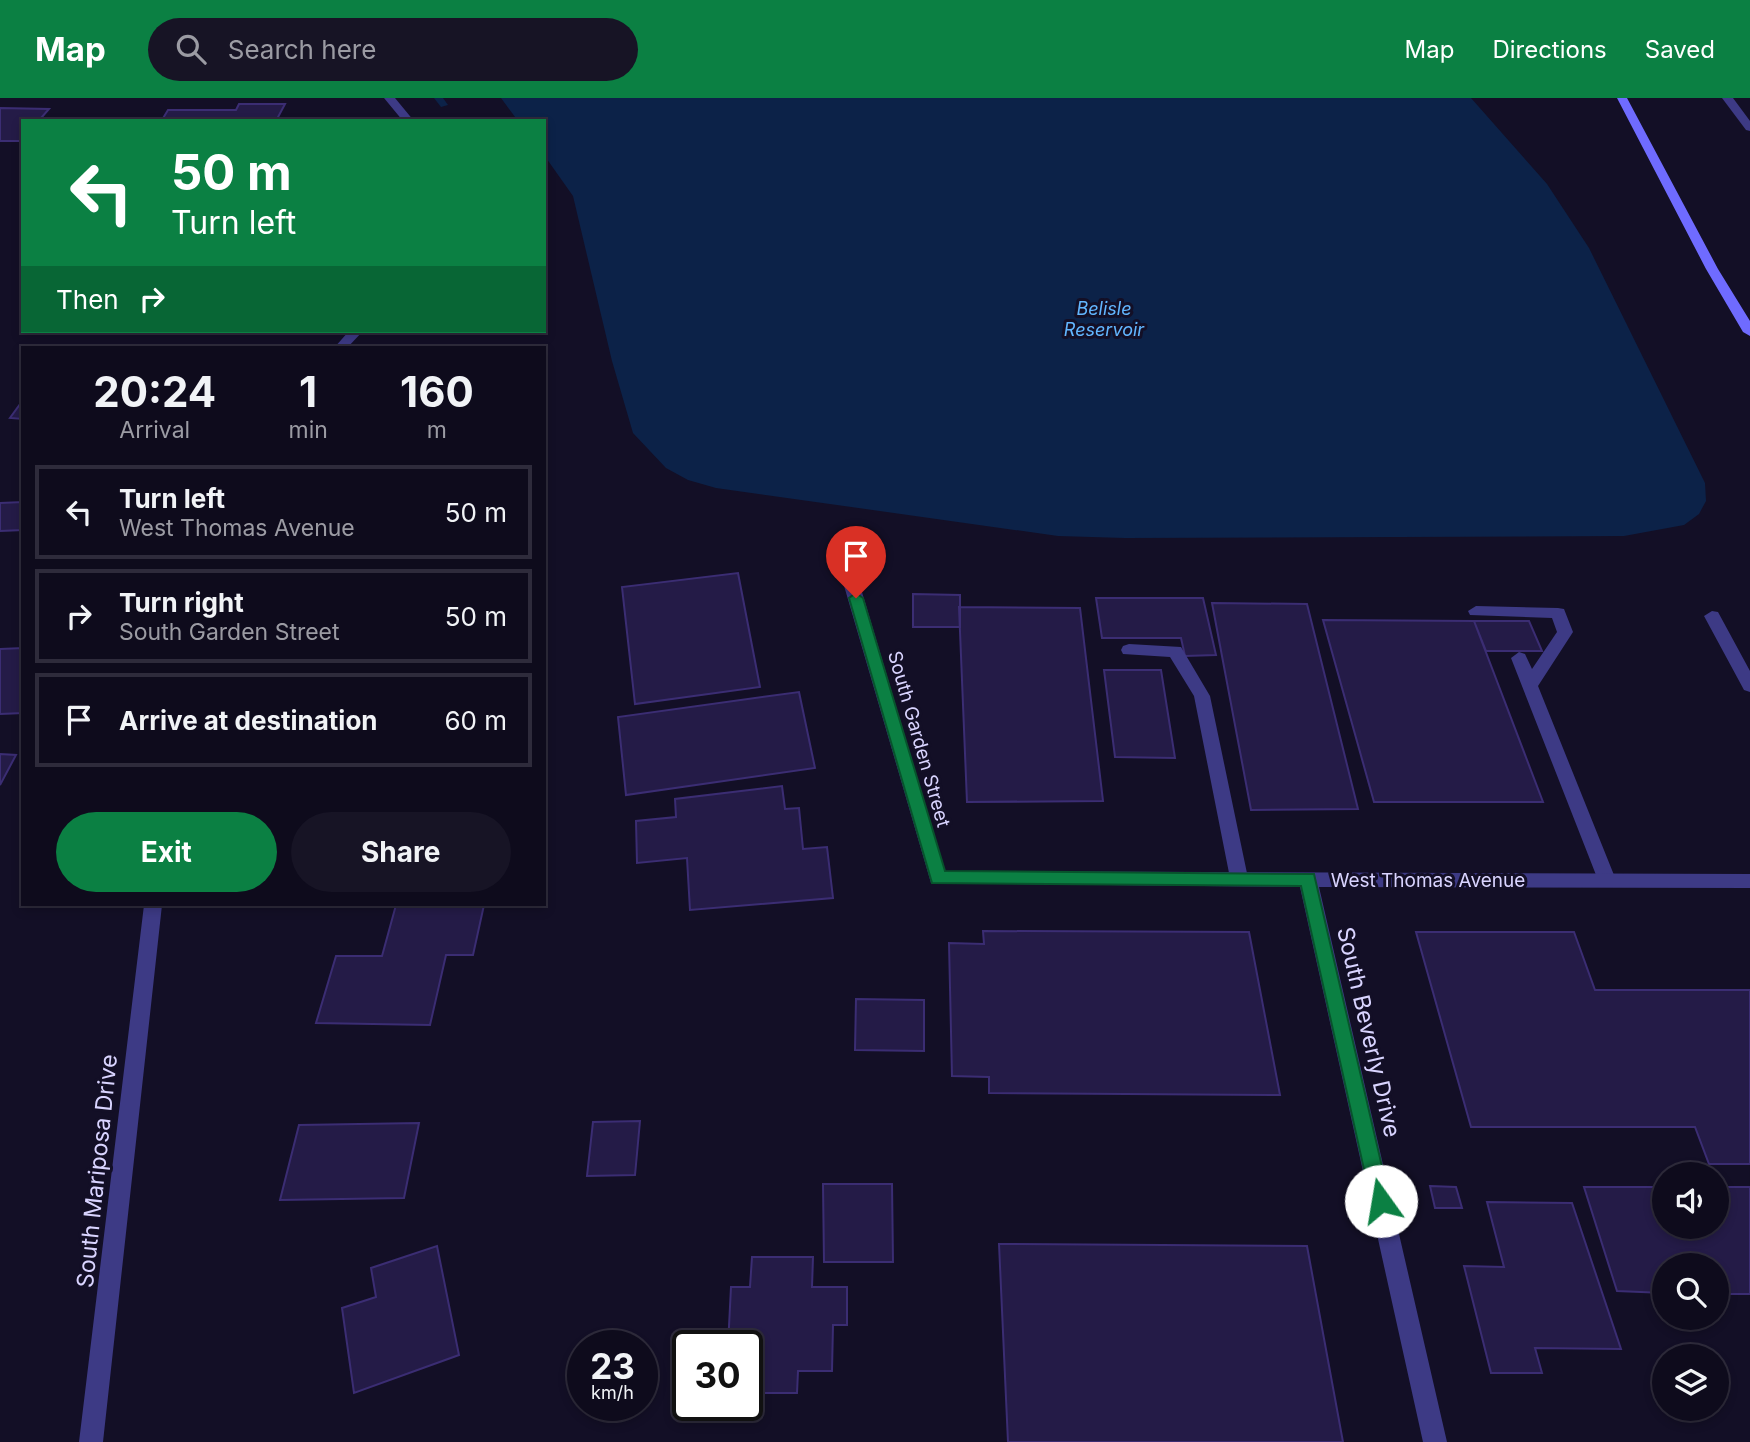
<!DOCTYPE html>
<style>
:root{--surface:#0e0b1c;--page:#171425;--text:#f1f3f6;--muted:#9b9ba3;--line:#2e2b3b;--accent:#0b8043}
body{margin:0;font-family:Inter,sans-serif;background:var(--page);color:var(--text);height:100vh;display:flex;flex-direction:column;font-size:26px;white-space:nowrap}
*{box-sizing:border-box;margin:0}
p{font-size:23px;color:var(--muted)}
.icon{flex:none;width:38px;height:38px;fill:none;stroke:currentColor;stroke-width:2;stroke-linecap:round;stroke-linejoin:round}
.map{position:relative;flex:1;overflow:hidden}
.drawer{position:absolute;left:21px;top:248px;width:525px;height:560px;display:flex;flex-direction:column;background:var(--surface);border-radius:0px;box-shadow:0 4px 10px #0003,0 0 0 2px var(--line)}
.drawer>*{flex:none}
.guide{position:absolute;left:21px;top:21px;width:525px;height:214px;border-radius:0px;box-shadow:0 4px 10px #0003,0 0 0 2px var(--line);background:#0b8043;color:#fff;overflow:hidden}
.tools{position:absolute;left:1652px;top:1064px;display:grid;gap:14px}
.tools a{display:grid;place-items:center;width:77px;height:77px;border-radius:50%;background:var(--surface);box-shadow:0 4px 10px #0003,0 0 0 2px var(--line);font-size:35px}
.speed{position:absolute;left:567px;top:1232px;display:flex;gap:14px;font-size:35px;font-weight:700;text-align:center}
.speed>*{display:grid;place-content:center;width:91px;height:91px;border-radius:50%;background:var(--surface);box-shadow:0 4px 10px #0003,0 0 0 2px var(--line);line-height:1}
.speed small{font-size:18px;font-weight:400}
.speed .limit{border:4px solid #111;border-radius:10px;background:#fff;color:#111}
.pin{position:absolute;display:grid;place-items:center;width:60px;height:60px;color:#fff;margin:-72px -30px;border-radius:50% 50% 50% 0;rotate:-45deg;box-shadow:0 0 7px #0007}
.pin .icon{rotate:45deg}
.me{position:absolute;width:77px;margin:-38px;rotate:347deg;stroke-linejoin:round;filter:drop-shadow(0 0 5px #0008)}
.turn{display:flex;align-items:center;gap:24px;height:147px;padding:0 35px;font-size:32px}
.turn .icon{width:91px;height:91px;stroke-width:2.5}
.turn b{display:block;font-size:49px;line-height:60px}
.then{display:flex;align-items:center;height:66px;padding:0 35px;background:#0003;gap:14px;font-size:26px}
.eta{display:flex;justify-content:space-evenly;align-items:center;height:119px;text-align:center}
.eta b{font-size:42px;font-weight:700;line-height:49px}
.cta{display:flex;gap:14px;margin-top:auto;padding:14px 35px}
.cta a{flex:1;height:80px;border-radius:42px;background:var(--accent);color:#fff;font-size:28px;font-weight:700;line-height:80px;text-align:center}
.cta a+a{background:var(--page);color:var(--text)}
ul{padding:0;list-style:none}
li{display:flex;align-items:center;gap:21px;height:94px;margin:0 14px 10px;padding:0 21px;border:4px solid var(--line);border-radius:0px}
li div{flex:1}
li b{display:block;font-size:26px}
li em{font-style:normal}
header{display:flex;align-items:center;gap:42px;box-sizing:border-box;height:98px;padding:0 35px;background:var(--accent);color:#fff}
header strong{font-size:33px}
nav{display:flex;gap:38px;margin-inline-start:auto;font-size:24px}
.search{width:490px;height:63px;background:var(--page);display:flex;align-items:center;gap:18px;box-sizing:border-box;padding:0 24px;border-radius:38px;color:var(--muted);font-size:26px}
.map>svg:first-child{display:block}
.water{fill:#0c2248}
.lines{fill:none;stroke-linecap:round;stroke-linejoin:round}
.stream{fill:#0c2248;fill-rule:evenodd}
.building{fill:#241b47;stroke:#3b2d73;stroke-width:2}
.lane{fill:#3d3a85;fill-rule:evenodd}
.street{fill:#3d3a85;fill-rule:evenodd}
.secondary{fill:#6f6bff;fill-rule:evenodd}
.route{fill:#0b8043;stroke:#07532c;stroke-width:2}
.labels{text-anchor:middle;dominant-baseline:central;stroke-width:6;stroke-linejoin:round;paint-order:stroke}
.far-water-label{font-size:18px;font-style:italic;fill:#62b6ff;stroke:#130f26}
.street-label{font-size:19px;fill:#d9d4ff;stroke:#130f26}
.near-street-label{font-size:23px;fill:#d9d4ff;stroke:#130f26}
</style>
<header>
<strong>Map</strong>
<div class="search"><svg class="icon" aria-label="search" viewBox="0 0 24 24"><circle cx="10" cy="10" r="6"/><path d="M15 15l6 6"/></svg>Search here</div>
<nav><a>Map</a><a>Directions</a><a>Saved</a></nav>
</header>
<div class="map">
<svg width="1750" height="1344" viewBox="0 0 1750 1344">
<rect width="100%" height="100%" fill="#130f26"/>
<path class="water" d="M501,0H1471L1547,86L1589,150L1705,385L1706,403L1699,416L1684,427L1624,438L1125,440L1058,438L716,390L688,382L666,370L633,335L612,263L573,98L544,57V23H518Z"/>
<g class="lines">
<path class="stream" d="M434,0H443L448,7L441,9Z"/>
</g>
<path class="building" d="M239,6H285L277,21L162,22L168,12H236Z
M0,10L49,11L41,20H54L52,23H23V43H0Z
M23,302V321L10,320Z
M23,404V432L0,433V405Z
M738,475L760,589L635,606L622,489Z
M913,496L960,497V529H913Z
M1096,500H1203L1216,557L1185,558L1181,540H1102Z
M1212,505L1307,506L1358,711L1251,712Z
M959,509L1080,510L1103,703L967,704Z
M1323,522L1474,523L1543,704H1374Z
M1474,523H1529L1542,553H1486Z
M23,550V615L0,616V551Z
M1104,572H1161L1175,660L1115,659Z
M799,594L815,670L626,697L618,619Z
M0,656L16,657L0,687Z
M782,688L785,711L799,710L803,751L827,749L833,800L690,812L687,760L637,765L636,723L676,719L675,701Z
M396,807H484L473,857H446L430,927L316,925L336,858H382Z
M983,833L1249,834L1280,997L989,995V979L952,978L949,845L984,846Z
M1416,834H1574L1595,892H1750V1066H1709L1695,1029H1471Z
M856,901L924,902V953L855,952Z
M640,1023L635,1077L587,1078L593,1024Z
M419,1025L404,1100L280,1102L299,1027Z
M823,1086H892L893,1164H824Z
M1430,1088L1456,1089L1462,1110H1435Z
M1584,1089H1664V1129H1717V1089H1750V1196H1717V1167H1664V1195L1617,1193Z
M1487,1104L1572,1105L1621,1251L1535,1250L1542,1275H1491L1464,1168L1504,1169Z
M999,1146L1307,1148L1343,1344H1008Z
M437,1148L459,1257L354,1295L342,1210L376,1199L371,1170Z
M752,1159H813L812,1189H847V1227H833L832,1273H798L797,1295H747V1248H728L731,1189H750Z"/>
<g class="lines">
<path class="lane" d="M1722,0H1733L1750,23V33L1746,32Z
M1476,508L1558,510L1564,511L1573,534L1538,588L1616,782L1614,787H1600L1598,782L1511,560L1519,554L1525,556L1532,571L1557,534L1552,520L1470,517L1468,513Z
M1712,513L1718,514L1750,573V594L1744,592L1704,518Z
M1129,546L1181,549L1210,598L1248,780L1246,785H1232L1230,780L1194,598L1170,559L1123,556L1121,552L1123,548Z"/>
<path class="street" d="M384,0H395L414,23H403Z
M349,233H363L347,250H334Z
M848,469L856,474L945,773L1750,776V790L1319,789L1447,1344H1423L1300,789L931,785L840,474Z
M144,807H162L103,1344H79Z"/>
<path class="secondary" d="M1617,0H1627L1718,171L1750,223V238L1743,234L1706,171Z"/>
</g>
<path class="route" d="M856,495L863,500L945,773L1314,776L1390,1103L1388,1109L1381,1112L1374,1109L1371,1103L1301,788L932,785L849,500Z"/>
<g class="labels">
<g class="far-water-label">
<text x="1104" y="210">Belisle<tspan x="1104" dy="21">Reservoir</tspan></text>
</g>
<g class="street-label">
<text transform="translate(919 641) rotate(74)">South Garden Street</text>
<text x="1428" y="782">West Thomas Avenue</text>
</g>
<g class="near-street-label">
<text transform="translate(1369 934) rotate(77)">South Beverly Drive</text>
<text transform="translate(97 1073) rotate(-84)">South Mariposa Drive</text>
</g>
</g>
</svg>
<div class="tools">
<a><svg class="icon" aria-label="sound" viewBox="0 0 24 24"><path d="M4 9h4l5-4v14l-5-4H4zM17 9q2 3 0 6"/></svg></a>
<a><svg class="icon" aria-label="search" viewBox="0 0 24 24"><circle cx="10" cy="10" r="6"/><path d="M15 15l6 6"/></svg></a>
<a><svg class="icon" aria-label="layers" viewBox="0 0 24 24"><path d="M12 4l9 5-9 5-9-5zM3 14l9 5 9-5"/></svg></a>
</div>
<div class="speed"><div>23<small>km/h</small></div><div class="limit">30</div></div>
<div class="pin" style="left:856px;top:500px;background:#d93025"><svg class="icon" aria-label="arrive" viewBox="0 0 24 24"><path d="M6 21V4h12l-3 4 3 4H6"/></svg></div>
<svg class="me" style="left:1381px;top:1103px" viewBox="-20 -20 40 40"><circle r="19" fill="#fff"/><path d="M0-13L10 11 0 6-10 11z" fill="#0b8043"/></svg>
<div class="guide">
<div class="turn"><svg class="icon" aria-label="left" viewBox="0 0 24 24"><path d="M17 20v-9H6M10 6l-5 5 5 5"/></svg><div><b>50 m</b>Turn left</div></div>
<div class="then">Then<svg class="icon" aria-label="right" viewBox="0 0 24 24"><path d="M7 20v-9h11M14 6l5 5-5 5"/></svg></div>
</div>
<section class="drawer">
<div class="eta">
<div><b>20:24</b><p>Arrival</p></div>
<div><b>1</b><p>min</p></div>
<div><b>160</b><p>m</p></div>
</div>
<ul>
<li><svg class="icon" aria-label="left" viewBox="0 0 24 24"><path d="M17 20v-9H6M10 6l-5 5 5 5"/></svg><div><b>Turn left</b><p>West Thomas Avenue</p></div><em>50 m</em></li>
<li><svg class="icon" aria-label="right" viewBox="0 0 24 24"><path d="M7 20v-9h11M14 6l5 5-5 5"/></svg><div><b>Turn right</b><p>South Garden Street</p></div><em>50 m</em></li>
<li><svg class="icon" aria-label="arrive" viewBox="0 0 24 24"><path d="M6 21V4h12l-3 4 3 4H6"/></svg><div><b>Arrive at destination</b></div><em>60 m</em></li>
</ul>
<div class="cta"><a>Exit</a><a>Share</a></div>
</section>
</div>
